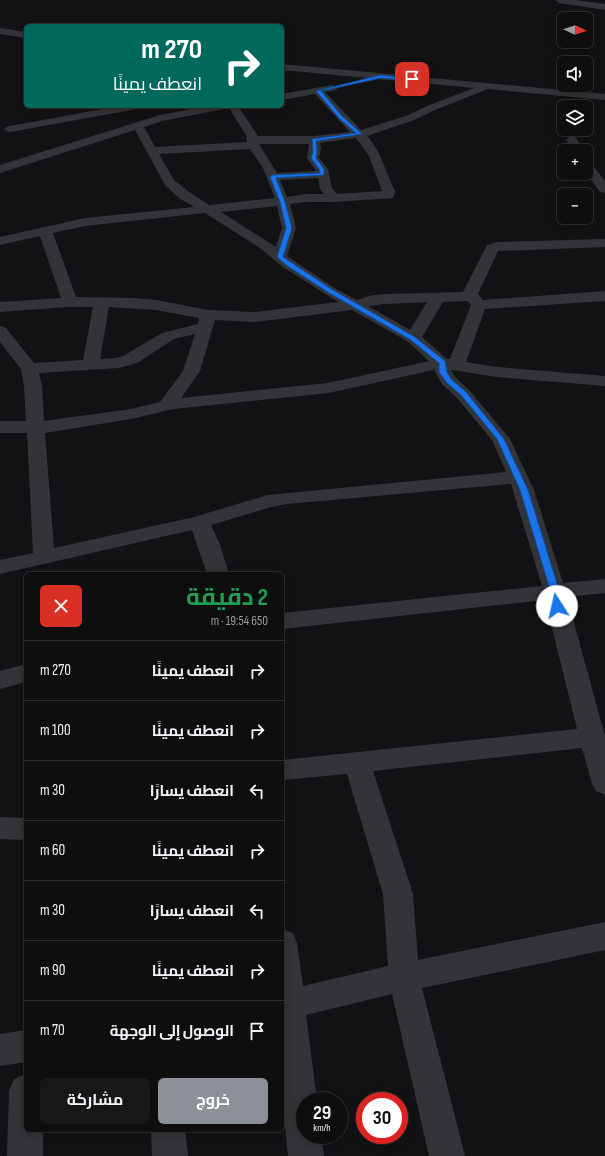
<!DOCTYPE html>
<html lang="ar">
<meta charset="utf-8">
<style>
:root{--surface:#0e0e0f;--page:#171718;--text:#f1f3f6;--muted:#9b9c9e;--line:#2e2e2f;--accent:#8c9099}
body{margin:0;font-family:"Sofia Sans Condensed",Cairo,sans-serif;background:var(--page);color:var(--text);direction:rtl;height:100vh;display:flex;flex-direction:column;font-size:15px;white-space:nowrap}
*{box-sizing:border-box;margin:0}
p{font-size:13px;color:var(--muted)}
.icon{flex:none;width:22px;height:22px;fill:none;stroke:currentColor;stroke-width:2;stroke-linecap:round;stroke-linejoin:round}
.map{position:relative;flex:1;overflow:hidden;direction:ltr}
.details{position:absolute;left:24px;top:572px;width:260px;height:560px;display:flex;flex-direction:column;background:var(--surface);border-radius:6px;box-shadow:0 2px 10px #0003,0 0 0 1px var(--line);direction:rtl}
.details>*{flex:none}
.hud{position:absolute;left:24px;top:24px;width:260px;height:84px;border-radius:6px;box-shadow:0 2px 10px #0003,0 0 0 1px var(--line);direction:rtl;background:#00695c;color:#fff;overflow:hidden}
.needle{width:26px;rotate:94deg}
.tools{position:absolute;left:557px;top:12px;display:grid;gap:8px}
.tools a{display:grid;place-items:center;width:36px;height:36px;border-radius:6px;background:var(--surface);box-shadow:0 2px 10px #0003,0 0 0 1px var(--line);font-size:20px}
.speed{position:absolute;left:296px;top:1092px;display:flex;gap:8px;font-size:20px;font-weight:700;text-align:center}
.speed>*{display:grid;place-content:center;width:52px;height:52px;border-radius:50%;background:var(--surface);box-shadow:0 2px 10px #0003,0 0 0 1px var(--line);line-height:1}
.speed small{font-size:10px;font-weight:400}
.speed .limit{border:6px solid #d22;background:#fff;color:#111}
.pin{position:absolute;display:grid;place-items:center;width:34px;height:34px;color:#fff;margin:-17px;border-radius:8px;box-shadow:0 2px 6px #0006}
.me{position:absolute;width:44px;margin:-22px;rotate:350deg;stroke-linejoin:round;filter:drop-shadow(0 0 3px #0008)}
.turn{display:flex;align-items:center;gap:14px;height:84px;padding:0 16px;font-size:18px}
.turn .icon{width:52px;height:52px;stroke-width:2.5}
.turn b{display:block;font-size:28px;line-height:34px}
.round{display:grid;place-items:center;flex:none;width:42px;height:42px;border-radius:6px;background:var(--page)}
.headline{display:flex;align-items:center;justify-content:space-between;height:68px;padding:0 16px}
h1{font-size:24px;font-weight:700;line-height:30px;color:#1e9e55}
.cta{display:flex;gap:8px;margin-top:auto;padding:8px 16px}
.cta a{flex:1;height:46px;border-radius:6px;background:var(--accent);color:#fff;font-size:16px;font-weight:700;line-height:46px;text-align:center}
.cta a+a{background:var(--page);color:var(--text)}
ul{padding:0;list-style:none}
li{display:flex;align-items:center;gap:12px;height:60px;padding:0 16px;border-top:1px solid var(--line)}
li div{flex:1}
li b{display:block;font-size:15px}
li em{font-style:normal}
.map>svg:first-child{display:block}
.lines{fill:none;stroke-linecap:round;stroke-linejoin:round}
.minor{fill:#333438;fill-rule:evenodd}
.route{fill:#1a73e8;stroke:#114b97}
</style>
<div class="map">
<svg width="605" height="1156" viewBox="0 0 605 1156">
<rect width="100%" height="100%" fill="#121214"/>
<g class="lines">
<path class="minor" d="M555,0H576L605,4V10L559,3Z
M0,28L26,32V38L0,34Z
M282,64L605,94V100L488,89L435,110L414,120L367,136C382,152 385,172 395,191L393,198L334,202H306L290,204L296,228L287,256L336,289L357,300L373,295L385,294L463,292L487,245L498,242L605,239V247L498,251L478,294L483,300L605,291V301L485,309L466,362L497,367L605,376V386L497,377L451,370L455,377L469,390L510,439L534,490L563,583L605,579V593L567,597L605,736V795L596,791L592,784L582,748L373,771L413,894L418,960L605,922V950L422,988L465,1156H429L392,994L306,1015L317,1101H305V1135H321L324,1156H288L282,1095V929L293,933L297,943L303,986L388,966L383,894L347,774L282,780V760L577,729L545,600L282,629V613L542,586L511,484L287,504L271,507L211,525L220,545L229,574H207L192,530L0,574V560L33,553L27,433H0V421H26L24,386L21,369L0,342V326L6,328L34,363L83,360L93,307H67L0,312V302L61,298L40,236L0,245V237L85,218L194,207L179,198L165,185L135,130L0,173V165L160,115L207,106H238L258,136H314L350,132L315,94L282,100V94L332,85L337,88L336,90L325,92L361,130L406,116L427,106L474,88L282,70ZM229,108L246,135L247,142L155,147L144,127L162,121ZM356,138L369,156L382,191L337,194L332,188L328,169L319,158L321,149L320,143ZM259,144H309L307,158L316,171L277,173ZM250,149L263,168L275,198L209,205L189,192L174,180L159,154ZM318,178L320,189L324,194H306L287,197L280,180ZM277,206L282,228L276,247L221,212ZM205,213L260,248L283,267L338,302L255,312L208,310L156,300L132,298L76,297L53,233L85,226ZM467,301L471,305L450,359H447L422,337L443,302ZM427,302L410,330L368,306L385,304ZM109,307L156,310L199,318L198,324L162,333L125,355L117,358L100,359ZM352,310L407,341L429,361L328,383L181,398L200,371L215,320L255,322ZM195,334L183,371L160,402L131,409L44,421L42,386L39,373L119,368L137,363L174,339ZM434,370L442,384L457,398L492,440L506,472L268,495L194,517L54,548L45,433L131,419L174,409L328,393Z
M119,106H142L137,109L10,132L6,131L4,129L6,127L10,126Z
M572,136L576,138L584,151H572L566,140L568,138Z
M586,161L590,162L605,181V193L600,192L586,173Z
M26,664V682L0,689V671Z
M0,817L26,818V840L0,839Z
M26,1030V1062L0,1066V1034Z
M26,1074V1130H43V1156H7L9,1091L14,1079Z
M151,1130H185L188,1156H152Z"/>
</g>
<path class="route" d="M381,75L414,79L412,81L381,78L321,91L342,116L362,134L316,141L317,152L316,158L324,169V175L276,178L285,202L292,228L283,257L333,290L415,337L445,361L447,372L451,379L466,392L504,439L528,490L560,593L562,606L560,608H554L551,593L520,490L497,439L461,395L446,382L439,372V363L411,340L329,293L286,265L277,257L286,228L280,202L270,177L273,175L320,173L319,169L311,158L313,152L312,139L356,133L339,118L316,91Z"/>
</svg>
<div class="tools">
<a><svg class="needle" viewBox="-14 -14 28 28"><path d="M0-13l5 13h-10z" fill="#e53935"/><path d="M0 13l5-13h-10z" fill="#9b9c9e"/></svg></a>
<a><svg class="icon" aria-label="sound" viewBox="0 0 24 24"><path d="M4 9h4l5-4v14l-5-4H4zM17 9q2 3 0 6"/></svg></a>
<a><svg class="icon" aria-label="layers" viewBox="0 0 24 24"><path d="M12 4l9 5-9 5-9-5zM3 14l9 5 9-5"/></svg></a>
<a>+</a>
<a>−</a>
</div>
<div class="speed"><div>29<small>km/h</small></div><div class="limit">30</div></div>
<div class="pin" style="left:412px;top:79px;background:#d93025"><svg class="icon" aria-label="arrive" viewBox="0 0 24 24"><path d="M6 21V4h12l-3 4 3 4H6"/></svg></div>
<svg class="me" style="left:557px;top:606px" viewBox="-20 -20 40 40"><circle r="19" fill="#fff"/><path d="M0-13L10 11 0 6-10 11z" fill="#1a73e8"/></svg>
<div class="hud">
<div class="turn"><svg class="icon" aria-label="right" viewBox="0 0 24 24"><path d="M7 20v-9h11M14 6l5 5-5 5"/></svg><div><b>270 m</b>انعطف يمينًا</div></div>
</div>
<section class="details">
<div class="headline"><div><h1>2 دقيقة</h1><p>650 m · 19:54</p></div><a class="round" style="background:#d93025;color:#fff"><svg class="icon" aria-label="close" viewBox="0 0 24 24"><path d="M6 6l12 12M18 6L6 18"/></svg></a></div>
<ul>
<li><svg class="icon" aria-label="right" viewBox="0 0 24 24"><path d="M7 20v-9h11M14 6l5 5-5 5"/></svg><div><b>انعطف يمينًا</b></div><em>270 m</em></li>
<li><svg class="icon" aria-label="right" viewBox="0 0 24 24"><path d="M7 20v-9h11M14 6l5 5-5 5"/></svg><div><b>انعطف يمينًا</b></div><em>100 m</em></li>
<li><svg class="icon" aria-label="left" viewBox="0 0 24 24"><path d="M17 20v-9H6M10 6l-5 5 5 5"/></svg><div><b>انعطف يسارًا</b></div><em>30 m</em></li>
<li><svg class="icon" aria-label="right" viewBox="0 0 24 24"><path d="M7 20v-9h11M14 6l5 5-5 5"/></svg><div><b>انعطف يمينًا</b></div><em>60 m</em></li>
<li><svg class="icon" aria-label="left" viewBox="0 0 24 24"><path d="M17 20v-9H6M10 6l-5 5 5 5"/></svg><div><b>انعطف يسارًا</b></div><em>30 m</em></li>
<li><svg class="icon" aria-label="right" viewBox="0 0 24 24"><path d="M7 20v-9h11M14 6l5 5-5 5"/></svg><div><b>انعطف يمينًا</b></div><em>90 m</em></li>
<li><svg class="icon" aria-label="arrive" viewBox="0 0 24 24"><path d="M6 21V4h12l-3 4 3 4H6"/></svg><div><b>الوصول إلى الوجهة</b></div><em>70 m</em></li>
</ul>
<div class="cta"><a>خروج</a><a>مشاركة</a></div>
</section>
</div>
